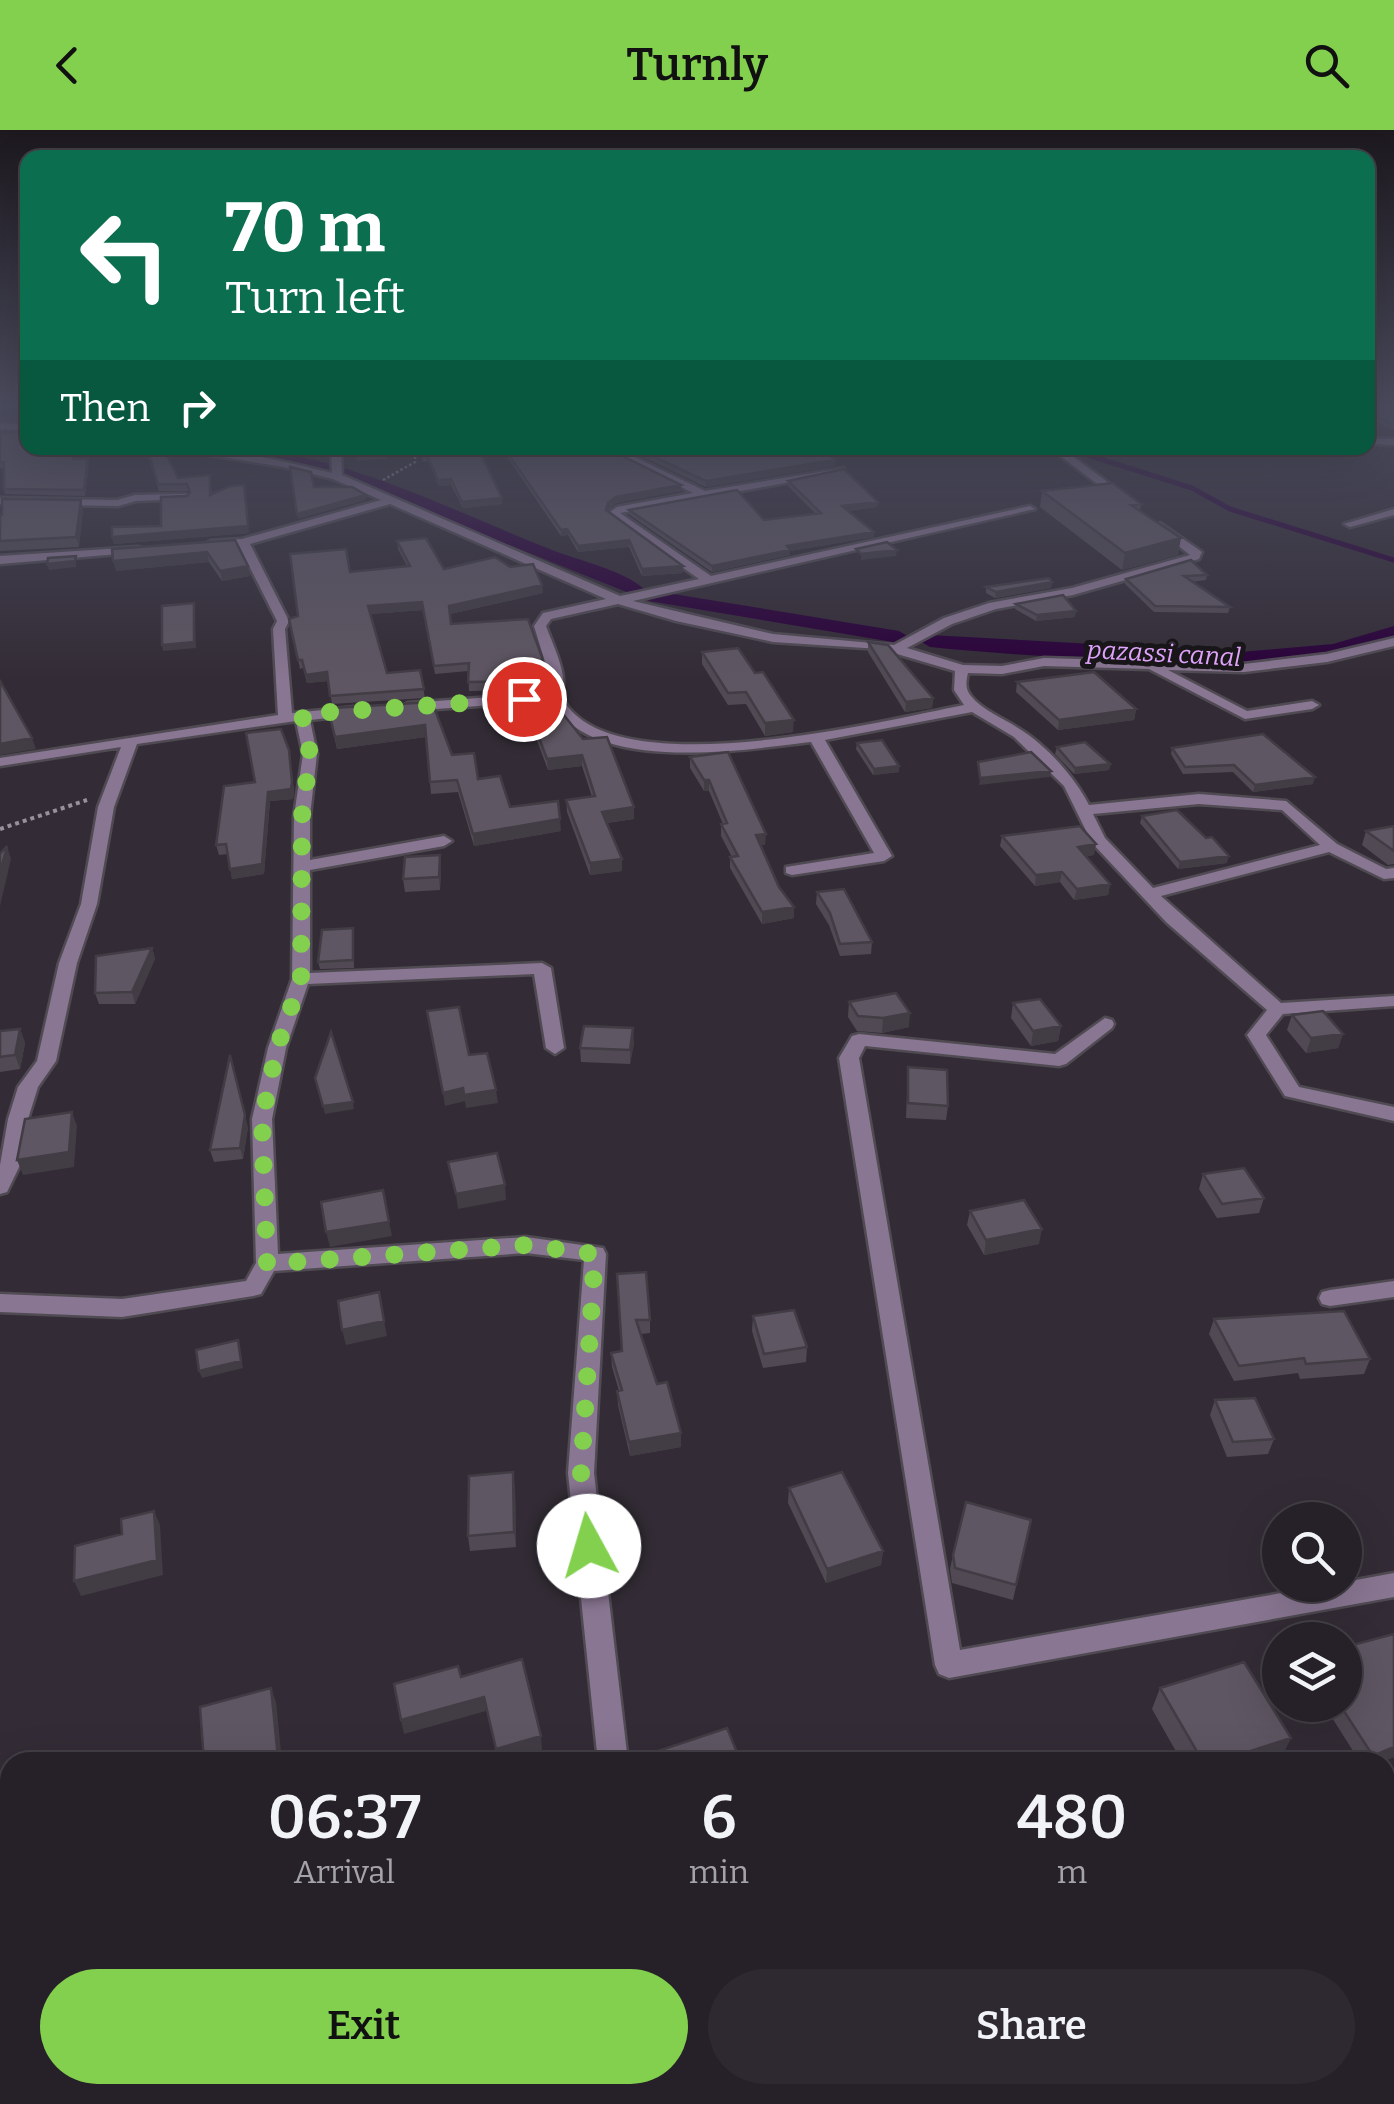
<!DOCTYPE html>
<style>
:root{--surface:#262128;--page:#2e2930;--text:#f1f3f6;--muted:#a4a3a8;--line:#423e45;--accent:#83d04f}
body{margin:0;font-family:Bitter,serif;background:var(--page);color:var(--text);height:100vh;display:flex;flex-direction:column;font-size:38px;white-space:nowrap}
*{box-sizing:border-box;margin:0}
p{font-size:32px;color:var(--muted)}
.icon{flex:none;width:55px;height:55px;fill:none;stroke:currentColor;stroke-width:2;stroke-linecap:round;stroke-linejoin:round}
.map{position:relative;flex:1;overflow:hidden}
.details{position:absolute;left:0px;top:1622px;width:1395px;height:352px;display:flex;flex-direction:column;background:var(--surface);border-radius:30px 30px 0 0;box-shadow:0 10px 40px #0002,0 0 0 2px var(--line)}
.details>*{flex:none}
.banner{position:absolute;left:20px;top:20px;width:1355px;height:305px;border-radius:20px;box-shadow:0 10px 40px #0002,0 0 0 2px var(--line);background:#0b6e4f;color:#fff;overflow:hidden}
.buttons{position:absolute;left:1262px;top:1372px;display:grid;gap:20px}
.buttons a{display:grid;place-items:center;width:100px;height:100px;border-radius:50%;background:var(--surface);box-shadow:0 10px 40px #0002,0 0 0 2px var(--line);font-size:50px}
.pin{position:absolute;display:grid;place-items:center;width:85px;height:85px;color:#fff;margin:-42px;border:5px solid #fff;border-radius:50%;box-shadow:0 2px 10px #0007}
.me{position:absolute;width:110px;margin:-55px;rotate:354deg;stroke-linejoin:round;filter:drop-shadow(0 0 8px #0008)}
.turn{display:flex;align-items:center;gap:35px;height:210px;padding:0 40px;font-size:45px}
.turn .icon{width:130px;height:130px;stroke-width:2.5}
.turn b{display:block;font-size:70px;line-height:85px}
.then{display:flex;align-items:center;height:95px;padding:0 40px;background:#0003;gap:20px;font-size:38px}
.eta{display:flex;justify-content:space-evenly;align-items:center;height:170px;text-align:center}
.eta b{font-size:60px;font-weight:600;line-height:70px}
.primary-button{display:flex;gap:20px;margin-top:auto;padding:20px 40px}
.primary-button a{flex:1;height:115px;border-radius:60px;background:var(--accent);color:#111;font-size:40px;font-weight:600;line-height:115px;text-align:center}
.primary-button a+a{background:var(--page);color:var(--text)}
header{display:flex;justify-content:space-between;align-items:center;height:130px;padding:0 40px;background:var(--accent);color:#111;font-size:45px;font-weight:600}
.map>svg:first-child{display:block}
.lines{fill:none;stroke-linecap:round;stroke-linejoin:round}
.stream{stroke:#290039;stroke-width:5}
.canal{fill:#290039;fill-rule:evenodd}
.minor-casing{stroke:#504a53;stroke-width:5}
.path-far1{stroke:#97929a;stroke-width:2.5;stroke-dasharray:2.5 2.5;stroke-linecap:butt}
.path{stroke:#97929a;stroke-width:4;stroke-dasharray:4 4;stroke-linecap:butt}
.minor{fill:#897692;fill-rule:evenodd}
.wall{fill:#514a54}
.shaded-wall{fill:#423c45}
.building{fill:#5e5662;stroke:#423c45;stroke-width:2.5}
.route{stroke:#83d04f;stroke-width:18;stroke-dasharray:0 32.4}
.labels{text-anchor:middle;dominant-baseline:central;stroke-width:10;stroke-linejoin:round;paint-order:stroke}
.far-water-label{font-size:25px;font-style:italic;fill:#e0a3fc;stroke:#19161a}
</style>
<header><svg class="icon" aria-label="back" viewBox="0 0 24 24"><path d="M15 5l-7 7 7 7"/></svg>Turnly<svg class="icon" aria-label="search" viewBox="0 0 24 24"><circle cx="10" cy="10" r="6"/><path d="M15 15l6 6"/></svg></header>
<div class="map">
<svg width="1394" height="1974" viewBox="0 0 1394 1974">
<rect width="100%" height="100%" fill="#332c36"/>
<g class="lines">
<path class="stream" d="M1078,322L1192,358L1230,379L1394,430"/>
<path class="canal" d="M198,318C320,310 442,377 552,420C580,431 623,440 644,459L635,464L629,463L344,349Z
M655,461L899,501L909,507L899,513L649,471L646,467Z
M1394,496V508C1310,539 1224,534 1136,531C1068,528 999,524 930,517L920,511L930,505L1240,522L1333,514Z"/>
<g class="minor-casing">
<path id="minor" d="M0,293L28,295V301L0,299Z
M1368,308L1394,309V315L1368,314Z
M165,318C219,315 279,330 332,343L331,318H341L342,345L620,466L699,449L610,386V382L617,377L693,363L604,318H616L705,361L844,338L840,343L620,383L711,446L1030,376L1035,379L633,471L773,504L894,515L944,488L989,473L1072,458L1190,425L1156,398L1154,396L1160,393L1202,422L1199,429L1073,465L996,479L952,494L907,518L963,535L1002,536L1044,528L1244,534L1327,524L1394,508V516L1327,532L1244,542L1168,540L1247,581L1312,571L1319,575L1312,579L1245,589L1149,539L1044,536L1002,544L968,543C966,552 965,559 971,566C982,580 1003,588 1018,598C1046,615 1074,646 1089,675L1199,664L1286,671L1337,714L1386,739L1394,738V748L1384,749L1329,722L1161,766L1281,873L1394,866V876L1283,884L1266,905L1299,957L1394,977V991L1285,966L1247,905L1267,880L1166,792L1092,713L1064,656L1014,607L972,582L825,610L892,726L884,731L792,745L786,743V737L874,723L811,612C742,620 592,645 551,571L408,581L401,577L408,573L548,563L549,545L534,496L543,483L606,469L390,374L250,414L289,491L285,499L292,583L354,577L361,581L354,585L310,590L317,624L310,686V730L444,706L452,711L444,716L310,740V843L542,833L551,838L564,918L555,924L546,918L534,844L308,854L286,918L272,989L278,1124L526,1107L603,1118L606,1124L594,1343L628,1632H598L568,1343L584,1130L526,1123L274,1141L261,1164L253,1166L122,1187L0,1182V1164L122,1169L246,1151L256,1133L252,989L268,918L292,849L294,686L303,624L296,591L137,614L114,677L97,774L77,833L56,931L38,957L28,989L24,1027L7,1062L0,1064V1035L8,989L18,957L37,931L59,833L81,774L98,677L121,617L0,636V628L278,585L273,499L277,491L239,416L211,417L205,414L211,411L242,409L381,370L333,349L284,337ZM618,474L676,491L773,512L880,519L955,541L954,560L964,575C879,592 628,653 568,577C560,567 564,559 563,547C561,531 552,512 546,496L551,489ZM1199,674L1282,680L1320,715L1153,758L1105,708L1093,684Z
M1073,318H1086L1071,325L1129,368V372H1121L1058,324Z
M184,364L188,365V369L136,371L118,376L0,374V368L117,370L135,365Z
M1394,379V385L1350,397L1344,394Z
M138,417L142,418V422L0,434V426Z
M1105,888L1112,890L1114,894L1112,898L1066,934L1059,936L865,916L859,928L960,1520L1327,1455H1345V1452L1394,1443V1467L949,1548L939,1544L935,1535L839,928L852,906L859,904L1055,924Z
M1394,1151V1167L1330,1176L1322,1174L1319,1168L1322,1162L1330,1160Z
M402,1965H447L444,1974H399Z"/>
</g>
<path class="path-far1" d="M383,350L415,332V325L404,318"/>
<path class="path" d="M0,699L87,670"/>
<use href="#minor" class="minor"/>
</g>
<path class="wall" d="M1368,274H1394V300L1368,289Z
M0,303L28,318H75V329H88L89,334L85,366L5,364L4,359V338H0Z
M146,318L178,348L210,345L212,365L249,403L114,414L112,407L161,396L189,363V361H159Z
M419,318H478L502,368V374L463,378L451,355L439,356L428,331L423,332Z
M501,318H606L681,361L616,373L607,381L683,436V443L642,446L629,417L578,422L568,405L561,406Z
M624,318H821L835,330L834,336L706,357Z
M788,351L878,372L877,377L848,381L874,407L790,421V425L712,442L630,385L629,380L764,390L816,384L788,356Z
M1042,361L1141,374L1140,381L1178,425L1122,440L1040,377Z
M81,370L83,379L79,417L0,421V385Z
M235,410L250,446L222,451L209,432L116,441Z
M397,411L444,439L543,463L450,484L451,494L542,527L544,560L469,561L468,541L435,544L423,480L371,484L387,543L420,540L425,568L332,574L328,551L307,553L303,538L300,539L289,489L298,486L350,442L407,436L398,419Z
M1207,445L1206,450L1191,452L1230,477L1228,483L1154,482L1125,454L1126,449Z
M1052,452L1051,458L995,468L986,463V457Z
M1016,474L1075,487L1036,491L1015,479Z
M868,512L933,568L932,578L905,582L868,522Z
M702,522L755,543L793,602L765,606L746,574L728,575L702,534Z
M1017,552L1136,579L1134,590L1058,600L1016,562Z
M547,564L634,677V689L607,693L622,729V741L590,745L567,682L566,670L592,667L582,636L548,640L536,608L513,577L512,567Z
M432,572L452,625L510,677L561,701L474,716L458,662L431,664L426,607L337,619L329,583Z
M857,613L899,642L873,645L856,619Z
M1057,617L1110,634L1109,640L1074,644L1055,624Z
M1172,618L1313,654L1253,662L1233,642L1183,644L1171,624Z
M289,620L294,662L293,669L270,671L264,744L232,749L228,724L219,725L216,715L255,652Z
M690,627L765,715H761L794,788L762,794L730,738V727H732L721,706V694H723L709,661H704L690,638Z
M1142,686L1227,733L1178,739L1140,693Z
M1394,696V734L1388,735L1362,715L1366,701Z
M1002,706L1094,725L1086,726L1110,754L1108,765L1074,770L1060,752L1035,756L1000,716Z
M440,725L441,739L440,760L405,762L403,749Z
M817,762L872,812L871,824L840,826L829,795L816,774Z
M353,798L354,838L320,839L318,832Z
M152,818L155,829L135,874H99L95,863Z
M849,872L909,897L882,903L857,901L848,887Z
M1013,873L1061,896L1058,911L1031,916L1011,888Z
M1292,885L1343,904L1338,918L1306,923L1287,900Z
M20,899L25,913L20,939L0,942V901Z
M634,913L630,934L581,932L580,918Z
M908,937L948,976L946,990L906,988Z
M248,997L243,1029L214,1032L210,1020Z
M1203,1044L1264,1068L1259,1083L1217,1088L1199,1059Z
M970,1081L1039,1114L984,1125L967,1095Z
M617,1144L650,1190V1203L641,1204L657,1254L681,1303V1317L630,1326L618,1275L617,1261H619L612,1237L611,1223L622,1221Z
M753,1186L807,1217L806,1232L763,1238L752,1201Z
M1214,1189L1370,1229L1364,1244L1300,1249L1298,1243L1234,1251L1209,1204Z
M1215,1270L1274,1309L1268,1324L1227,1327L1210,1285Z
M515,1357L516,1417L470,1421L468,1406Z
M789,1358L883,1421L881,1435L826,1453L788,1373Z
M1031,1390L1013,1470L952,1453L950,1439L953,1425Z
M1160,1558L1281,1629L1270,1632H1182L1152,1579Z
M1324,1575H1345L1394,1627L1381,1632H1360Z
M1268,1965H1300L1273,1974Z"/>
<path class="shaded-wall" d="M385,323L386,329L357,331L356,326Z
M88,329L89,334L85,366L84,360Z
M835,330L834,336L706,357V351Z
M451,349V355L439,356L438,350Z
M681,355V361L616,373L608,379L606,386L608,373L616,367Z
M245,363L249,403L114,414L112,407L248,396Z
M366,365V370L298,389L297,384Z
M502,368V374L463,378L462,372Z
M81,370L83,379L79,417L76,407Z
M878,372L877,377L842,381V376Z
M567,399L568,405L561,406V400Z
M874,402V407L790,421V425L712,442V436L787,416Z
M1181,408L1178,425L1122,440L1125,423Z
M629,410V417L578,422V416Z
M897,420L896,426L861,430V424Z
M207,422L209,432L116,441L113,431Z
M76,426V437L49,440L47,434Z
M248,436L250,446L222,451L220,441Z
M683,436V443L642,446V439Z
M1052,452L1051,458L995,468L996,462Z
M542,455L543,463L450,484L449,476Z
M422,472L423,480L370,484L368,476Z
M194,473L196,518L163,521L162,515Z
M1076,481L1075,487L1036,491L1037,485Z
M327,542L329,551L307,553L306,545Z
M933,568L932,578L905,582L906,572Z
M1136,579L1134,590L1058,600L1059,590Z
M794,590L793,602L765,606V593Z
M425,595L426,607L337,619L335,607Z
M32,608L36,619L0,625V614Z
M289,620L294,662L293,669L270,671L264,744L232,749L230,739Z
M582,625V636L548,640L547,629Z
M1110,634L1109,640L1074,644L1075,638Z
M899,636V642L873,645L874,639Z
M1051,641L1050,647L979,655L980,648Z
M1315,647L1313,654L1253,662L1255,655Z
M704,650H709V661H704Z
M634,677V689L603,693L602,682Z
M560,689L561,701L474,716L473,704Z
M766,704L765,715L756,716V705Z
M1096,714L1094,725L1076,728L1078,717Z
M7,716L11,729L0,776V743Z
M440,725L441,739L440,760L439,747Z
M1229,726L1227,733L1178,739L1180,732Z
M622,729V741L590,745V733Z
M1062,742L1060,752L1035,756L1036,745Z
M1110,754L1108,765L1074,770L1077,759Z
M794,777V788L762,794V782Z
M152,818L155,829L135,874L132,862Z
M910,883L909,897L882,903L883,888Z
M1061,896L1058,911L1031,916L1033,901Z
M633,898L634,913L630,934V920Z
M20,899L25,913L20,939L15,925Z
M1343,904L1338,918L1306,923L1311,908Z
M463,958L465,971L445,976L443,963Z
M496,960L498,973L466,978L464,965Z
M353,972L354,979L325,984L323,976Z
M72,982L77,996L74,1037L23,1045L17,1030Z
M245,985L248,997L243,1029L240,1018Z
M505,1055L506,1070L458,1079L456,1064Z
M389,1092L392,1106L330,1117L326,1102Z
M1042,1099L1039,1114L984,1125L986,1110Z
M384,1191L387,1206L346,1215L342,1200Z
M238,1210L243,1238L202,1248L199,1241Z
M681,1303V1317L630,1326L629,1312Z
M513,1342L515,1357L516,1417L514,1402Z
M154,1381L160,1395L163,1445L81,1466L74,1451Z
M883,1421L881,1435L826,1453L827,1439Z
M271,1558L276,1572L282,1632H263Z
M484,1567L486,1581L404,1604L401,1590Z
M541,1606L542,1620L498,1632L496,1619Z
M1291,1608L1281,1629L1270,1632H1217Z
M1394,1617V1627L1381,1632H1369L1373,1626Z
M10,1847V1940L4,1974H0V1899Z
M343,1965H348V1974H344Z
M1280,1965H1300L1273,1974Z"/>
<path class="building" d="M1368,274H1394V294L1368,283Z
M28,302V318H74L73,329H88L84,360L4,359V332L0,333V303Z
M147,318H163L178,348L210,345V365L230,356L244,355L248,396L112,407V397L161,396V367L187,366L190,362L187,354H158Z
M353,318H382L385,323L356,326Z
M420,318H478L502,368L462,372L451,349L438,350L427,326H422Z
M504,318H606L681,355L616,367L608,373L606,380L683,436L642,439L629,410L578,416L567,399L561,400Z
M635,318H821L835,330L706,351Z
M290,337L311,342L314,357H352L366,365L297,384Z
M844,339L878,372L842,376L874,402L787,416L790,420L712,436L629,380L737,360L764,390L821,383L788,351Z
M1113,353L1141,374L1131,375L1181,408L1125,423L1042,361Z
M2,369L81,370L76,407L0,411V385H2Z
M426,408L444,439L495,427L510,437L533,434L542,455L449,476L451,494L528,489L542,527L544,551L468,552L469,533L434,536L422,472L368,476L387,543L420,540L424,559L330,566L327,542L306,545L302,530H298L289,489L298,486L290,424L346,419L350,442L410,436L397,411Z
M235,410L248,436L220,441L207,422L113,431L112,419Z
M887,412L897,420L861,424L856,419Z
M76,426L75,431L47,434L48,428Z
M1191,430L1207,445L1184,446L1230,477L1155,476L1126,449Z
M1049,448L1052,452L996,462L986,457Z
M1063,465L1076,481L1037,485L1016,474Z
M194,473V512L162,515V476Z
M868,512L888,515L933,568L906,572Z
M738,518L755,543L763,542L794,590L765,593L746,562L728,563L702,522Z
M1094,542L1136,579L1059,590L1017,552Z
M0,551L32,608L0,614Z
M547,564L583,609L607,607L634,677L602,682L622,729L590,733L566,670L595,666L582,625L547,629L535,597L512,567Z
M432,572L452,625L474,623L478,649L500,646L510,677L558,671L560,689L473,704L457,650L430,652L425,595L335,607L329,583L332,578Z
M281,599L289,620L292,652L291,659L268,662L262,734L230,739L226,714L216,715L224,656L255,652L246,603Z
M1263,604L1315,647L1255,655L1234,635L1185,637L1172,618Z
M882,610L899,636L874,639L857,613Z
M1085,612L1110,634L1075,638L1057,617Z
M728,622L766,704L756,705L779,757L794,777L762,782L730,727L738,726L721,694L727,693L709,650H704L690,627Z
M1031,622L1051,641L980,648L978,632Z
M1177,680L1206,708L1212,707L1229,726L1180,732L1142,686Z
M1080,696L1096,714L1078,717L1110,754L1077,759L1062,742L1036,745L1002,706Z
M1394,696V721L1366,701Z
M7,716L0,743V724Z
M440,725L439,747L403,749L405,727Z
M844,759L872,812L840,814L830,783L817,762Z
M353,798V830L318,832L322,800Z
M152,818L132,862L95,863L96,826Z
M896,863L910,883L883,888L858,886L849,872Z
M1040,869L1061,896L1033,901L1013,873Z
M459,877L469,925L487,923L496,960L464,965L463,958L443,963L427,881Z
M1323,881L1343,904L1311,908L1292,885Z
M584,896L633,898L630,920L580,918Z
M20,899L15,925L0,927V901Z
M331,902L353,972L323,976L315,948Z
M230,925L245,985L240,1018L210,1020Z
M908,937L947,940L948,976L908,973Z
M72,982L69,1022L17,1030L25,989Z
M497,1023L505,1055L456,1064L448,1032Z
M1244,1038L1264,1068L1222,1074L1203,1044Z
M383,1060L389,1092L326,1102L321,1072Z
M1024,1070L1042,1099L986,1110L970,1081Z
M646,1142L650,1190H636L657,1254L667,1252L681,1303L629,1312L617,1261L622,1260L611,1223L622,1221L617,1144Z
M379,1162L384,1191L342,1200L338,1171Z
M794,1180L807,1217L764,1224L753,1186Z
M1344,1181L1370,1229L1306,1234L1304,1228L1239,1236L1214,1189Z
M238,1210L241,1231L199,1241L196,1220Z
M1255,1268L1274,1309L1233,1312L1215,1270Z
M513,1342L514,1402L468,1406L469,1346Z
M842,1342L883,1421L827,1439L789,1358Z
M966,1372L1031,1390L1016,1455L955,1438L953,1425Z
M154,1381L157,1430L74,1451L75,1416L122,1404L121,1389Z
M1394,1504V1617L1373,1626L1340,1575H1345V1517Z
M522,1529L541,1606L496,1619L484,1567L401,1590L394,1554L458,1536L461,1547Z
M1244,1532L1291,1608L1217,1632H1203L1160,1558Z
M271,1558L278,1628L263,1632H204L200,1577Z
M727,1598L741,1632H638L637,1628Z
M10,1824V1847L0,1899V1826Z
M258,1965H343L344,1974H258Z"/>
<linearGradient id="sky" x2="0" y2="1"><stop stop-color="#1c181e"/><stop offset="0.5" stop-color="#4a4b5d"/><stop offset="1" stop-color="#4a4b5d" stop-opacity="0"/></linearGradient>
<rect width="1394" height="551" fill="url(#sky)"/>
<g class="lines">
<path class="route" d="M524,569L302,584L310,624L302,686L301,849L277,918L262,989L267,1134L526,1115L595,1124L581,1343L589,1416"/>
</g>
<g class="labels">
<g class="far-water-label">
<text transform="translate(1164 524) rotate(3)">pazassi canal</text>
</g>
</g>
</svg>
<div class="buttons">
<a><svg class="icon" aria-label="search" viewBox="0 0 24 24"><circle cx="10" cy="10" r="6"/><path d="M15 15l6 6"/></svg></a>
<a><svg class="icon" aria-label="layers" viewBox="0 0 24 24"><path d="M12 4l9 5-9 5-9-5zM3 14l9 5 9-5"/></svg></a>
</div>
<div class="pin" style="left:524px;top:569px;background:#d93025"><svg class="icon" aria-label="arrive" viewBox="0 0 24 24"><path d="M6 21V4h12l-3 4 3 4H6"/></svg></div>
<svg class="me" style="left:589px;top:1416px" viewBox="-20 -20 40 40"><circle r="19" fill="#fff"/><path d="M0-13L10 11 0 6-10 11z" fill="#83d04f"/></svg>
<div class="banner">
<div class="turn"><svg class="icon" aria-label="left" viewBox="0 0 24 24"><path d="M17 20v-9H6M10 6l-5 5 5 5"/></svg><div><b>70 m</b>Turn left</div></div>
<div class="then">Then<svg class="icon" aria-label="right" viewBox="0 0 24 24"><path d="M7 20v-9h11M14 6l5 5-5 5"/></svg></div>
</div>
<section class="details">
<div class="eta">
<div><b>06:37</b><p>Arrival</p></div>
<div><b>6</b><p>min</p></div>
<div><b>480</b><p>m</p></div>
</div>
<div class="primary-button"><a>Exit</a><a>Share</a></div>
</section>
</div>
